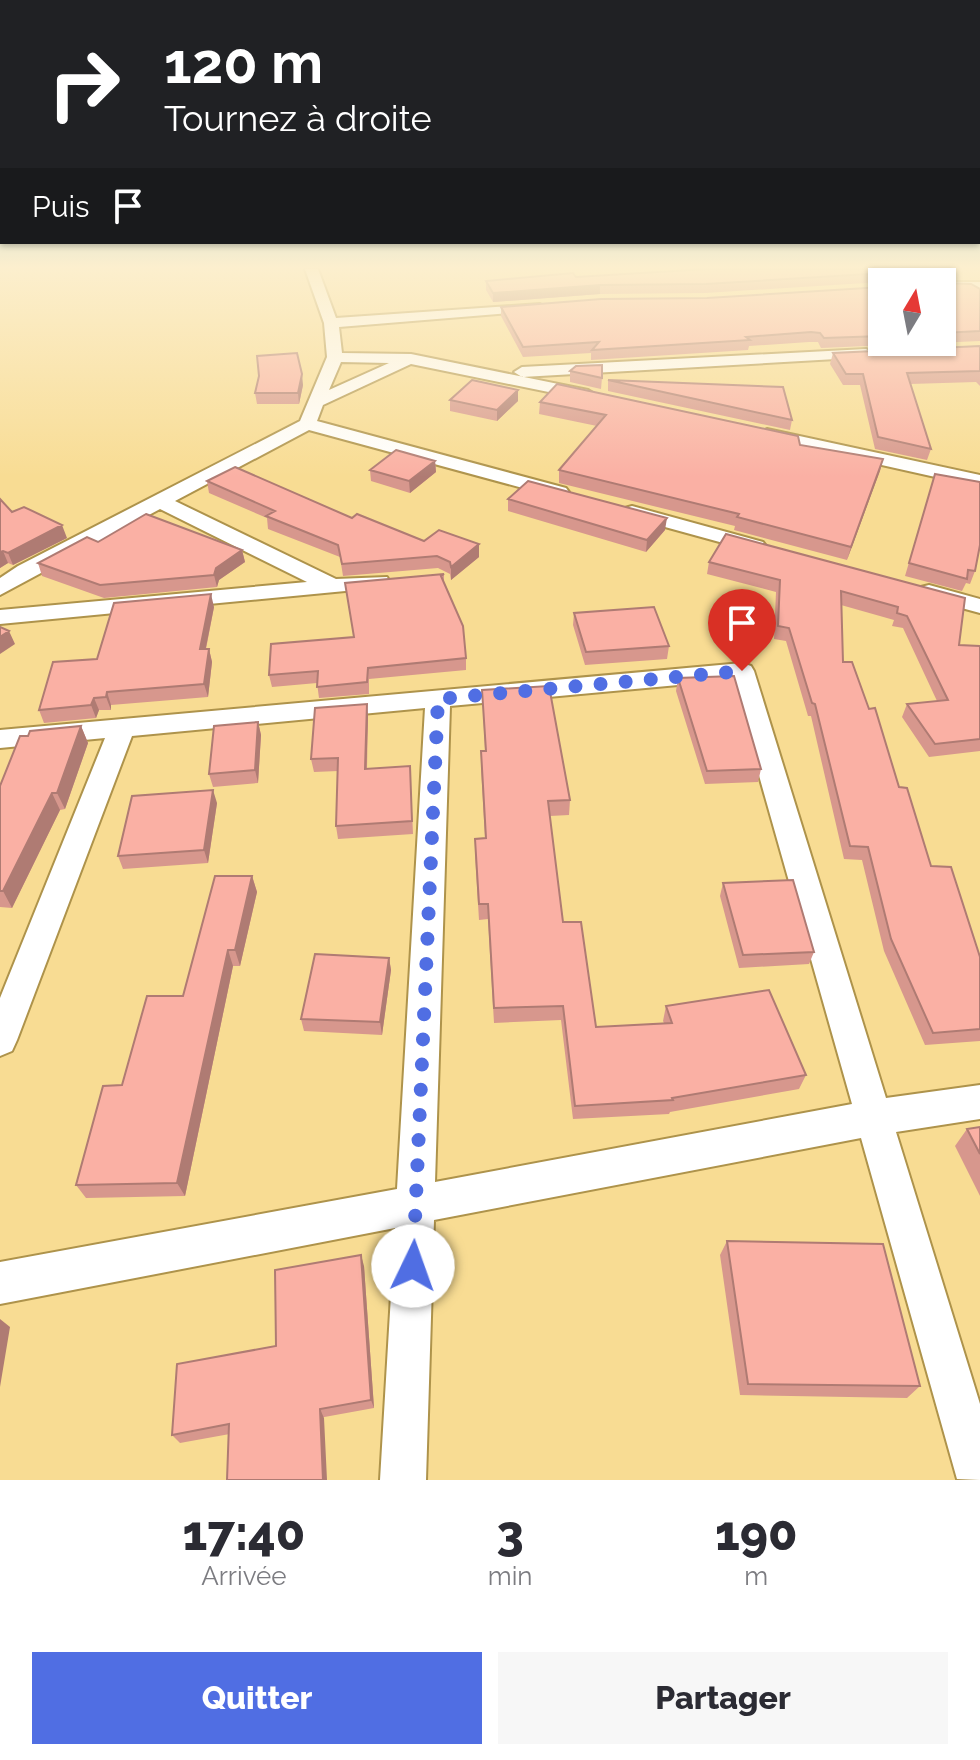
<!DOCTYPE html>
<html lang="fr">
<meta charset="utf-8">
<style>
:root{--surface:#fff;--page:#f7f7f7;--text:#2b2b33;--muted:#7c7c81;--accent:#506ee3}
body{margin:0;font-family:Raleway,sans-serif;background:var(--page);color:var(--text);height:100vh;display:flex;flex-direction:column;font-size:30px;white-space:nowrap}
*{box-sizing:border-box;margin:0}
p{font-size:26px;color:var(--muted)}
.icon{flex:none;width:44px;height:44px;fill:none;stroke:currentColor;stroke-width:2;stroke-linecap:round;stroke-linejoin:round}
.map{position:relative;height:1480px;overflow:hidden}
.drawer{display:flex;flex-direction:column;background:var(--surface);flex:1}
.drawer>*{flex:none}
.banner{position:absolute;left:0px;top:0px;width:980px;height:244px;box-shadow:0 2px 6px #0004;background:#202124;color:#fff;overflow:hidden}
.needle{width:52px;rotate:10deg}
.fabs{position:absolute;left:868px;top:268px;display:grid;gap:16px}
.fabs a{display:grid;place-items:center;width:88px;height:88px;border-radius:0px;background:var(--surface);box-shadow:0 2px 6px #0004;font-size:40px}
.pin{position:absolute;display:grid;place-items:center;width:68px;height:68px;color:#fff;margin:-82px -34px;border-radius:50% 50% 50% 0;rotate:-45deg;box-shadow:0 0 8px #0007}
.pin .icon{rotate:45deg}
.me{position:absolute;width:88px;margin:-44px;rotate:3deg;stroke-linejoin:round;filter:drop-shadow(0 0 6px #0008)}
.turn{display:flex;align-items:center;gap:28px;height:168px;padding:0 32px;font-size:36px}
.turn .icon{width:104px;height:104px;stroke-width:2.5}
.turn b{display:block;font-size:56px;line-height:68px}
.then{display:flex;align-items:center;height:76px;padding:0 32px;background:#0003;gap:16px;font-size:30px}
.eta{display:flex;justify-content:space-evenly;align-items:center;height:136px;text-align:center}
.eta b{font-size:48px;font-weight:800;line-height:56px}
.primary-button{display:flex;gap:16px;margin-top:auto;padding:16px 32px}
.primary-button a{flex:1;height:92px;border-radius:0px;background:var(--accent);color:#fff;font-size:32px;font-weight:800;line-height:92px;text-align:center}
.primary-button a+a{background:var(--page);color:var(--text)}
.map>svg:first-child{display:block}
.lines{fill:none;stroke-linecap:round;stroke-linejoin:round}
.street-casing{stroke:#ae934b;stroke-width:4}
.street{fill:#fff;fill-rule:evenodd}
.wall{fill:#d7978d}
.shaded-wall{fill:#af7b73}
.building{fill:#fab0a4;stroke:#af7b73;stroke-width:2}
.route{stroke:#506ee3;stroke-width:14;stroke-dasharray:0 25.2}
</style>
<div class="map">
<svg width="980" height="1480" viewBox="0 0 980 1480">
<rect width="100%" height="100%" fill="#f8dc93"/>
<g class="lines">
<g class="street-casing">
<path id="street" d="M305,269H318L336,318L540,304V310L535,311L339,327L342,353L411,354L588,390L596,395L594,398L588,400L411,364L323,405L317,421L566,488L569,492L566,496H552L309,430L175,501L336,579L387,577L390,582L387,587L0,624V610L307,582L160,509L0,595V578L18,566L300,421L327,357L324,323ZM341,362L389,363L329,390Z
M938,282H980V290L942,289V282Z
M866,349L874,354L871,357L522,377L514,372L522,367Z
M767,429L980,475V487L761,438L758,434Z
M632,506L763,542L766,546L756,552L625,516L622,512L625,508Z
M929,585L980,599V613L921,597L918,592L921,587Z
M742,663L751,666L754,671L886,1098L980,1085V1119L896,1132L980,1404V1480L957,1479L861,1138L434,1220L426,1480H380L395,1228L0,1304V1262L397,1189L425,708L132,736L17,1040L12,1051L0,1056V998L105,738L0,748V730ZM732,680L852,1104L435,1182L450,706Z"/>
</g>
<use href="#street" class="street"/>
</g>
<path class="wall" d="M950,270L947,279L944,280L945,283L980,289V341L821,348L818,342H809L749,346L748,350L591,360V353L523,357L501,316V307L707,298L882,287V342H942V282H882L705,293L600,294L493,302L486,290V281L576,277Z
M980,346V386L976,382L910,384L931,449L927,460L875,449L860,385H843L830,364L833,353Z
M570,371L602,378L601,389L570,382Z
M608,380L792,420L790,430L608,391Z
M303,385L299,404H257L255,393Z
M450,400L518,401L497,421L450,411Z
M540,402L800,445L883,459L847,560L734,530L735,526L559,483V470L597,426L539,414Z
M435,461L436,472L410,493L371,481L370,470Z
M935,474L975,571L970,584L966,583L962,591L905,576Z
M207,481L352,518L424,541L479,557L451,580L450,574L438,568L343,576L340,557L268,529L267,518L209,493Z
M0,499L12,512L67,538L13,565L8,563L0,568Z
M508,499L665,530L646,552L508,511Z
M98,542L242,550L245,562L219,580L217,587L104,598L42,576L38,563Z
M709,562L965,598L959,645L980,646V751L929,757L902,717L907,704L937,701L903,628L892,626L894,620L841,605L843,662L899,787L931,866L980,957V1041L925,1045L884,951L862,860L844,859L811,716H808L786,641L774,639L776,592L707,574Z
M444,574V584L466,658V670L369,679V694L319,698L317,683L272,687L269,675L354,637Z
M214,607L206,649H209L212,662L208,697L111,705V710H99L96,718L44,723L39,710Z
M574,613L669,646L667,659L585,665L573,625Z
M678,678L761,769L758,782L705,784L676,691Z
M482,690L570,800L569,815L550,816L563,922L596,1027L664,1023L663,1021L666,1006L806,1075L799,1089L670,1112L669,1114L573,1119L561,1020L494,1023L488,919L479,920L475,854V839L485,838L481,767V751H485Z
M368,716L367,769L410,766L413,834L338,839L336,826L338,771L314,772L311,759Z
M258,722L261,735L258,783L213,787L209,774Z
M81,726L88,743L65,809L60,810L12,908L0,907V786L28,736Z
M217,803L208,863L123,869L118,856Z
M252,876L257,892L240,966H233L185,1196L86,1198L76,1185L122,1085L183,996Z
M723,883L814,952L809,964L739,968L720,896Z
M389,958L391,970L382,1035L304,1031L301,1019Z
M980,1127V1196L955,1146L967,1129Z
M727,1241L920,1386L907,1398L740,1395L720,1255Z
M364,1266L374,1408L180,1443L172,1435L276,1346Z"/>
<path class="shaded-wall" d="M950,270L947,279L939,282L942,273Z
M600,285V294L493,302V293Z
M302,374L303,385L299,404L298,393Z
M518,390V401L497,421V410Z
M883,459L880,471L847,560L851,547Z
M435,461L436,472L410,493L409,481Z
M667,518L665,530L646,552L647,540Z
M62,525L67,538L13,565L8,553Z
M479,544V557L451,580V567Z
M242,550L245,562L219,580L217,587L214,575L216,568Z
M3,551L8,563L0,568V552Z
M211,594L214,607L203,662L200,649Z
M9,631L15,644L0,654V637Z
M209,649L212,662L208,697L204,684Z
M107,692L111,705V710L106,697Z
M94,698L99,710L96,718L91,705Z
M367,704L368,716L366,782L365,769Z
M258,722L261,735L258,783L255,770Z
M81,726L88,743L65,809L57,793Z
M213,790L217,803L208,863L204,850Z
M52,793L60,810L12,908L3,891Z
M252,876L257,892L240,966L235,950Z
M228,950L233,966L185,1196L177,1183Z
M389,958L391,970L382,1035L380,1022Z
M361,1255L364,1266L374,1408L371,1400Z
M0,1319L10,1327L0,1387Z
M320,1409L324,1418L327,1480H323Z"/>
<path class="building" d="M707,269H949L950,270L942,273L945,283L971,284L980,289V331L942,333V282H886L887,276L884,273L706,284L600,285L493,293L486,281L573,273L576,277Z
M882,287V336L824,338L820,333L811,332L746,337L750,340L592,350L599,342L523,347L501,307L601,299L707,298Z
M980,346V371L907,373L931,449L878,437L863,374H846L833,353Z
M297,353L302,374L298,393H255L259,376L257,356Z
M602,365V378L570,371L576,366Z
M472,380L518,390L497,410L450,400Z
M608,380L783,387L792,420Z
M557,384L798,436L800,445L883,459L851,547L737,517L739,514L559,470L606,415L540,402Z
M396,450L435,461L409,481L370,470Z
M235,467L352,518L357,514L424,541L439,530L479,544L451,567L450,562L437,556L342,564L338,545L266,516L275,511L207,481Z
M935,474L980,482V545L975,571L968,570L967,579L909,563Z
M528,481L667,518L647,540L508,499Z
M0,499L12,512L24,507L62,525L8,553L3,551L0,552Z
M146,514L242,550L216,568L214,575L100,585L38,563L87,537L98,542Z
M726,534L965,598L959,645L980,646V739L935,744L907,704L948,700L907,616L897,613L898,607L841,591L843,662H852L869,709L875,708L899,787L907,788L931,866L951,867L980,957V1029L933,1033L891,939L868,847L850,846L815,704L812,703L789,628L778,626L780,580L709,562Z
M444,574L441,576L463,626L466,658L368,668L367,682L317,687L318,671L269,675L271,644L354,637L345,583Z
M211,594L200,649H209L204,684L107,692L106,697L94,698L91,705L39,710L53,662L97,659L114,603Z
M654,607L669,646L586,652L574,613Z
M0,627L9,631L0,637Z
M734,676L761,769L707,771L678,678Z
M549,686L570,800L548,801L563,922H581L596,1027L672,1023L666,1006L769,990L806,1075L672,1098L673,1100L575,1106L563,1006L494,1008L488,904H479L475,839L486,838L481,751H486L482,690Z
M367,704L365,769L410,766L412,821L336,826L338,758L311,759L315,708Z
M258,722L255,770L209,774L214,726Z
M81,726L57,793H52L3,891H0V786L20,736H28L30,731Z
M213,790L204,850L118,856L132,796Z
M215,876H252L235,950H228L177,1183L76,1185L103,1086L122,1085L147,996H183Z
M793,880L814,952L743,955L723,883Z
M315,954L389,958L380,1022L301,1019Z
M980,1127V1154L967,1129Z
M727,1241L883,1244L920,1386L748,1384Z
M361,1255L371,1400L320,1409L323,1480H227L229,1424L172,1435L177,1364L276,1346L275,1270Z"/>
<linearGradient id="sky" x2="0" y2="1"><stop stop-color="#5db8e0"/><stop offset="0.56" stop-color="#fcefce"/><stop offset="1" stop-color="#fcefce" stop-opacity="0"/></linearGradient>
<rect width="980" height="477" fill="url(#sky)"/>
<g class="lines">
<path class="route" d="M413,1266L438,699L742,671"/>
</g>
</svg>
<div class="fabs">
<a><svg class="needle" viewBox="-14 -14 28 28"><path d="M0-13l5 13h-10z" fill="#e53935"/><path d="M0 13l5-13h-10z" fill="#7c7c81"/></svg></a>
</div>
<div class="pin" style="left:742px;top:671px;background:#d93025"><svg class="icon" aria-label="arrive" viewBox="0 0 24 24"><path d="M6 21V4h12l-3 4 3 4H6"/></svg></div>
<svg class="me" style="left:413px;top:1266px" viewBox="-20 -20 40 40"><circle r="19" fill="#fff"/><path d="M0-13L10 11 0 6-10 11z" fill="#506ee3"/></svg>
<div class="banner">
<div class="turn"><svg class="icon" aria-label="right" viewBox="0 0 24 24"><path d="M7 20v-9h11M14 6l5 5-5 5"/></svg><div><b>120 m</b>Tournez à droite</div></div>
<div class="then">Puis<svg class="icon" aria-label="arrive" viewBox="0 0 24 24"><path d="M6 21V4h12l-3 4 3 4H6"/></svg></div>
</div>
</div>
<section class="drawer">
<div class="eta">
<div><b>17:40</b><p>Arrivée</p></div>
<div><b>3</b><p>min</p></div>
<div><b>190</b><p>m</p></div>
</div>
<div class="primary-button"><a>Quitter</a><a>Partager</a></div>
</section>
